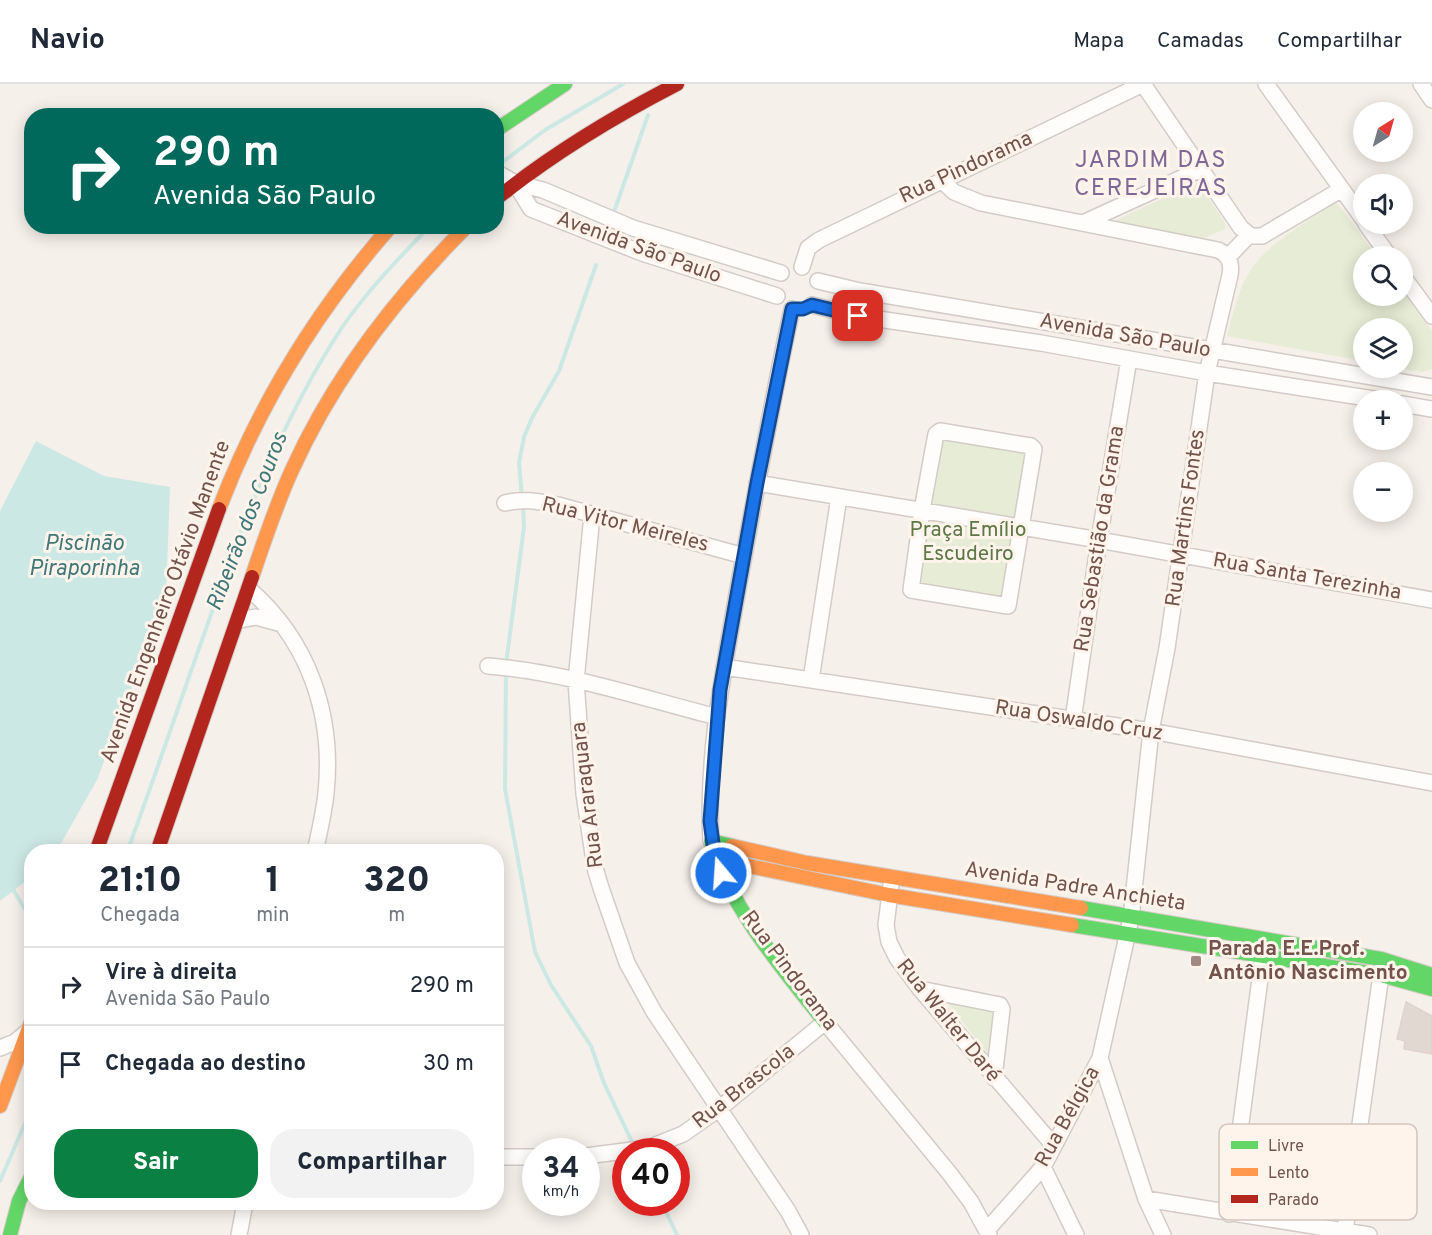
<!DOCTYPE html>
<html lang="pt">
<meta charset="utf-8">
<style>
:root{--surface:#fff;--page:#f2f2f3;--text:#1f2937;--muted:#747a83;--line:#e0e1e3;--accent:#0b8043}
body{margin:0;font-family:Overpass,sans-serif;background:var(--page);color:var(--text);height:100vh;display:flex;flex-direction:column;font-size:22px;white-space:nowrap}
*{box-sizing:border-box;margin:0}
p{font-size:20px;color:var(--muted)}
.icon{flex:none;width:33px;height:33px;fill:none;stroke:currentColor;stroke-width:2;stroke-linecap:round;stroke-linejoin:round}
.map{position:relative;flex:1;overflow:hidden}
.side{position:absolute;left:24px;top:760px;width:480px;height:366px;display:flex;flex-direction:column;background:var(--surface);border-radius:24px;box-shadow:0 3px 15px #0003}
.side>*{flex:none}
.hud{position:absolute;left:24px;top:24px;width:480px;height:126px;border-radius:24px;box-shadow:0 3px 15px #0003;background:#00695c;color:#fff;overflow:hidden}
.needle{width:39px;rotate:37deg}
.fabs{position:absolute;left:1353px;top:18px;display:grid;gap:12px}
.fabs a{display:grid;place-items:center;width:60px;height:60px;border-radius:50%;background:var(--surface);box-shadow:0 3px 15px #0003;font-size:30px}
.speed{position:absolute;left:522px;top:1054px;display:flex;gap:12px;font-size:30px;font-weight:700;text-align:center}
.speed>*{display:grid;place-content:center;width:78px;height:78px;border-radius:50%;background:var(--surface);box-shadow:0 3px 15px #0003;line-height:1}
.speed small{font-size:15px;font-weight:400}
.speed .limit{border:9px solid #d22;background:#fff;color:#111}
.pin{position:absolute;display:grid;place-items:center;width:51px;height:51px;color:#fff;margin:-26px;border-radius:12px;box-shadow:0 3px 9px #0006}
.me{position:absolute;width:66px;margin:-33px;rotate:342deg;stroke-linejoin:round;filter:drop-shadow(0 0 4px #0008)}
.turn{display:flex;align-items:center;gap:21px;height:126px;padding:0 30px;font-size:27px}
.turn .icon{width:78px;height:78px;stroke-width:2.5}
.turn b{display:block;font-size:42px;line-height:51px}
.eta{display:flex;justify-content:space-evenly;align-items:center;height:102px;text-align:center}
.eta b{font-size:36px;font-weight:800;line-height:42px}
.primary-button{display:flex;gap:12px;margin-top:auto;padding:12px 30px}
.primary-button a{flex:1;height:69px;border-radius:24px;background:var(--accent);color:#fff;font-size:24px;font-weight:800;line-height:69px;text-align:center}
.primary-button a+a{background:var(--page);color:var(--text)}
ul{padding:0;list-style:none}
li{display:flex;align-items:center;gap:18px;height:78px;padding:0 30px;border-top:2px solid var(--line)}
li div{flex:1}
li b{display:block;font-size:22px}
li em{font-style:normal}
header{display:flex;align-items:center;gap:36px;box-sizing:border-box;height:84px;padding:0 30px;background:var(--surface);border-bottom:2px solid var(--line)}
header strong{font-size:28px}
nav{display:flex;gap:33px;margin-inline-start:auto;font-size:21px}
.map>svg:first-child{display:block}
.green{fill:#e6ecd5}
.water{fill:#cce8e5}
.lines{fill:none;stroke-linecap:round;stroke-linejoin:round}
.stream{stroke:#cce8e5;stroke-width:4}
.building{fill:#e2d8d2;stroke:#dfd2cc;stroke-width:1.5}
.street-casing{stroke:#d4cbc7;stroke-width:18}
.fast-casing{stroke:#d5cbc6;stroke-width:16}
.slow-casing{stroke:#d5cbc6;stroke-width:16}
.jam-casing{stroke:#d5cbc6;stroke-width:16}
.street{stroke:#fefdfc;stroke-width:15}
.fast{stroke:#63d668;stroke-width:14}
.slow{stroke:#ff974d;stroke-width:14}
.jam{stroke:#b3261e;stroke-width:14}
.route-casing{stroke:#114b97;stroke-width:15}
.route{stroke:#1a73e8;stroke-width:10}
.poi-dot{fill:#a18a83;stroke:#fef4eb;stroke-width:2}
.labels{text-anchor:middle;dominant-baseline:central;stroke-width:6;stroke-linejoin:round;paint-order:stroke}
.street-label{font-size:21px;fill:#73534b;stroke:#fef4eb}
.park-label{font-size:21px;fill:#5c7844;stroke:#fef4eb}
.poi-label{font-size:21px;font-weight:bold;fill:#73534b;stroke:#fef4eb;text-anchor:start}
.water-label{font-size:22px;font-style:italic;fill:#407778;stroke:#fef4eb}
.quarter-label{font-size:24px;letter-spacing:1.5px;fill:#7f6796;stroke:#fef4eb}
.key{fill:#fef4eb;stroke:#d4c4bb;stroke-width:1.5}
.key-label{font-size:16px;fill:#73534b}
</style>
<header>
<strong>Navio</strong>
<nav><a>Mapa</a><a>Camadas</a><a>Compartilhar</a></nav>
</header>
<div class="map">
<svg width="1432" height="1151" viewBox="0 0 1432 1151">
<rect width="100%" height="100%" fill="#f6f0ea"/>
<path class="green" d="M1198,98L1225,139V145L1197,157L1114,137Z
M1336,118L1377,172H1364V212H1402L1403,207L1432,247V285L1423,288L1396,284H1402V244H1364L1363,277L1227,252C1233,230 1238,206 1250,187C1267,159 1309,137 1336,118Z
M943,354L1028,366L1003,514L915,501Z
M947,918L996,926L988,970Z"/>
<path class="water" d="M36,357L104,392L170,403L166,511L97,696L56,768H32L31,793L0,817V427Z"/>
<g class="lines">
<path class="stream" d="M496,83L545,46L623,0
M615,125L648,31
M522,413L519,379L524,353L532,334L559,287L596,181
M506,580L524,443L523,420
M506,587L505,705L535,868L551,901L591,962L604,999L634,1062
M127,768C155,693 180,617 207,542C243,438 281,337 341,245C366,208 398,175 430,142
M14,807L32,837
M0,1097L32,1023
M662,1119L677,1151"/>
</g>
<path class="building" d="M1406,918L1432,932V970L1404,965L1405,957L1397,955Z"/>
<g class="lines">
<g class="street-casing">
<path id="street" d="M1143,0L1241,144L1251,152H1262L1342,105
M1266,0L1364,136
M1421,0L1432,16
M496,88L515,99L543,106L633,144L781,189
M941,96L954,108L981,119L1218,166C1229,171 1232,179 1230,191L1207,289L1167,564L1151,647L1131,834L1100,974L1043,1083L987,1146
M515,99L531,125L642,169L777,212
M1083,139L1201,85
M1366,140L1389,172
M1228,173L1249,151
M802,183L808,164L819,156L1143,0
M1402,191L1432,232
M818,197L860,207L1432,303
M812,221L858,232L1041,259L1207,289L1380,316
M1402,320L1432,325
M940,347L1031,362L1034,365L1008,522L911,506L922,426L936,350Z
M757,399L1099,456L1432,516
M505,419C523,414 541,418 558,421L744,472
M592,431L576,597L584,710L595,784L601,804L627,879L654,928L788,1127L801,1151
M249,505C309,557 334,631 326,709C324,729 319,749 315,768
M239,536L256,533L282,540
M488,582C566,588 642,614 717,633
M724,583L1151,647L1432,699
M811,596L839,413
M1073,636L1099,456L1129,275
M711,757C706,671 724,584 739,499C756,407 772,316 792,225
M891,801L886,841L889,858L897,874L920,905L1054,1062
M920,905L1000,921L1002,925L994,994
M0,964L15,958L27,948
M1100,974L1146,1115L1163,1151
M586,1072L648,1064L683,1050L720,1024L825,938L950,1090L971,1118L989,1151
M496,1073H536
M1043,1083L1076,1151
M1146,1115L1369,1151
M1229,1130L1263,872
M1345,1147L1381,891
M239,1151L245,1119"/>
</g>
<g class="fast-casing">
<path id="fast" d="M496,46L565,0
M732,762L711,757C728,821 784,887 825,938
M1081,824L1381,875L1432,891
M1072,841L1381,891L1432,905
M10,1151L19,1117L32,1091"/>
</g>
<g class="slow-casing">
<path id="slow" d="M219,425C259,320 317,226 391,142
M252,493C264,457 276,421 292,386C334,293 395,214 467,142
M732,762L807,779L1081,824
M715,775L889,811L1072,841
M0,1022L32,936"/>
</g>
<g class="jam-casing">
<path id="jam" d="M496,115C552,70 613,33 677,0
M96,768L219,425
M157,768L252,493"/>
</g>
<use href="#street" class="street"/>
<use href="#fast" class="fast"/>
<use href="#slow" class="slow"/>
<use href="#jam" class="jam"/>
</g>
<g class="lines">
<g class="route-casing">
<path id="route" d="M721,789L715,775L710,737L720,606L757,399L792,225H803L812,221L858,232"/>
</g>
<use href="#route" class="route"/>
</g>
<rect class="poi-dot" x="1190" y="871" width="12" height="12" rx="3"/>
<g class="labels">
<g class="street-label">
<text transform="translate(966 84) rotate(-25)">Rua Pindorama</text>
<text transform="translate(639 164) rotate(20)">Avenida São Paulo</text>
<text transform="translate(1125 252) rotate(10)">Avenida São Paulo</text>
<text transform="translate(1186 434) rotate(-82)">Rua Martins Fontes</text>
<text transform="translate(625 441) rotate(14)">Rua Vitor Meireles</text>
<text transform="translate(1100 455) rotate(-81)">Rua Sebastião da Grama</text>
<text transform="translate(1307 493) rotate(10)">Rua Santa Terezinha</text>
<text transform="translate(166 518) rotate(-70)">Avenida Engenheiro Otávio Manente</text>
<text transform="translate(1079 637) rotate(9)">Rua Oswaldo Cruz</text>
<text transform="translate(588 711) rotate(-97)">Rua Araraquara</text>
<text transform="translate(1075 803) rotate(9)">Avenida Padre Anchieta</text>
<text transform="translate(789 887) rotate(53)">Rua Pindorama</text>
<text transform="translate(948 937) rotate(51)">Rua Walter Daré</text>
<text transform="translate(744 1003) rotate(-38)">Rua Brascola</text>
<text transform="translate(1068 1033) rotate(-61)">Rua Bélgica</text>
</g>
<g class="park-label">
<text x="968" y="446">Praça Emílio<tspan x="968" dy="24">Escudeiro</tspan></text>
</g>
<g class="poi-label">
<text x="1208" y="865">Parada E.E.Prof.<tspan x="1208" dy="24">Antônio Nascimento</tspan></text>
</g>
<g class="water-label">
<text transform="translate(248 438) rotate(-69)">Ribeirão dos Couros</text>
<text x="84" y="460">Piscinão<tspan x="84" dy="25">Piraporinha</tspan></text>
</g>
<g class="quarter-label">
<text x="1151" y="77">JARDIM DAS<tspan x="1151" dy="28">CEREJEIRAS</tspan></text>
</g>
</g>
<rect x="1219" y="1040" width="198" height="96" rx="9" class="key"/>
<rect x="1231" y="1057" width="27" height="8" fill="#63d668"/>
<rect x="1231" y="1084" width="27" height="8" fill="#ff974d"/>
<rect x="1231" y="1111" width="27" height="8" fill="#b3261e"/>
<g class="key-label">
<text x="1268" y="1067">Livre</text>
<text x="1268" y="1094">Lento</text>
<text x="1268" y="1121">Parado</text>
</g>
</svg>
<div class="fabs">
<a><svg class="needle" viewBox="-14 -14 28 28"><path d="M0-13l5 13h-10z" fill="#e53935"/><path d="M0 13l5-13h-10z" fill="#747a83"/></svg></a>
<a><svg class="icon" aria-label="sound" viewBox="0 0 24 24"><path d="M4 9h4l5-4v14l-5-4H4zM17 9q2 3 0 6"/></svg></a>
<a><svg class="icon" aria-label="search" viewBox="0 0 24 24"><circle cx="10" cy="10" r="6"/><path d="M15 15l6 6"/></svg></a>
<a><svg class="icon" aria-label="layers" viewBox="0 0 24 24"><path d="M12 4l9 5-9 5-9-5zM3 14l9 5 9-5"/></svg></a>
<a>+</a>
<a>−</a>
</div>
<div class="speed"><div>34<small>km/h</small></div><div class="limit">40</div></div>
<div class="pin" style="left:858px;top:232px;background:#d93025"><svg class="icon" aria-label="arrive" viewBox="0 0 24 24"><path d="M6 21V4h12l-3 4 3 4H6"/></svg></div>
<svg class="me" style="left:721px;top:789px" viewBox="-20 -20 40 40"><circle r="17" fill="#1a73e8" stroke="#fff" stroke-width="3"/><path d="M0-11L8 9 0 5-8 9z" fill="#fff"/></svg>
<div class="hud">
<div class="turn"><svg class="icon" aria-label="right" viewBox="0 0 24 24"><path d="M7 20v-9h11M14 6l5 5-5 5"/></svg><div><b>290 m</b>Avenida São Paulo</div></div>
</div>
<section class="side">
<div class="eta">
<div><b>21:10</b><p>Chegada</p></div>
<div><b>1</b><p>min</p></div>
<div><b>320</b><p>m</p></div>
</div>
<ul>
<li><svg class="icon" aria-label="right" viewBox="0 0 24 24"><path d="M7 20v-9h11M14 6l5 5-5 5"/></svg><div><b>Vire à direita</b><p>Avenida São Paulo</p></div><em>290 m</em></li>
<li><svg class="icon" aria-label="arrive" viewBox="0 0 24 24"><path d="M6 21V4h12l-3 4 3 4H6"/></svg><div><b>Chegada ao destino</b></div><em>30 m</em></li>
</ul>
<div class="primary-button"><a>Sair</a><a>Compartilhar</a></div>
</section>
</div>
